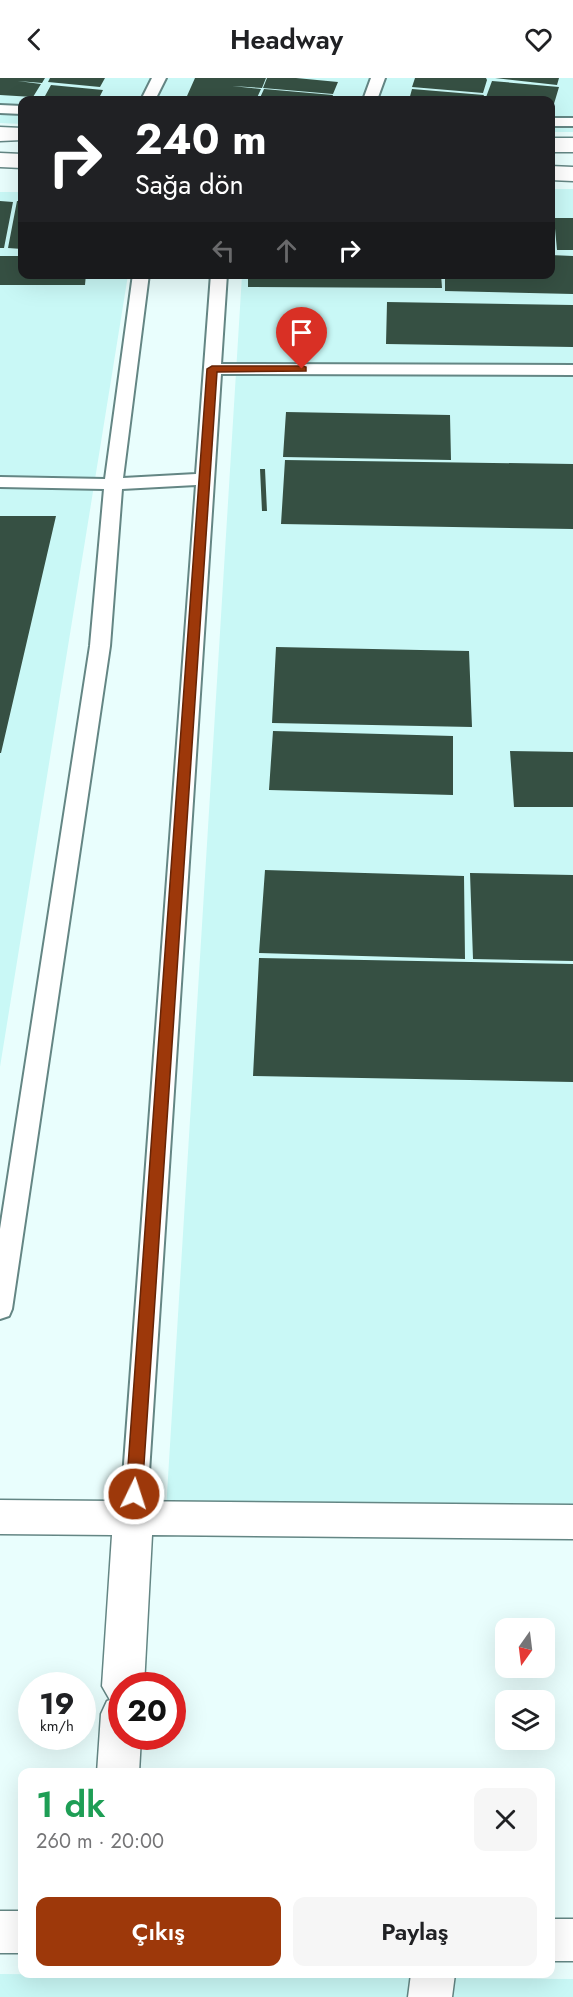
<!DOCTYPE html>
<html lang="tr">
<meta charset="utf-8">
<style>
:root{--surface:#fff;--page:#f6f6f6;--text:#202124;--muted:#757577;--accent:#9d380a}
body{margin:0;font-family:Jost,sans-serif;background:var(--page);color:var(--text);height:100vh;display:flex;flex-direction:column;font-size:22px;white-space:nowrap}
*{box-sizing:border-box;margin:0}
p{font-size:20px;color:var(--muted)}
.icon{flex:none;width:33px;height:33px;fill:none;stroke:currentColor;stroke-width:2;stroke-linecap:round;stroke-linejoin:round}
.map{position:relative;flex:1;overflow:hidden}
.drawer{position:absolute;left:18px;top:1690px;width:537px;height:210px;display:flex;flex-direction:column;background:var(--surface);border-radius:12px;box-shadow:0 6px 24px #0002}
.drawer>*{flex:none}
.top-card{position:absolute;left:18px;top:18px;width:537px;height:183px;border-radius:12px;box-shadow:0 6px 24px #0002;background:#202124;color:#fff;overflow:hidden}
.needle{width:39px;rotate:194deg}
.fabs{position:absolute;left:495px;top:1540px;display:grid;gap:12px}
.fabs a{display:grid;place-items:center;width:60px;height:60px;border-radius:12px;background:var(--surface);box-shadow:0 6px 24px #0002;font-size:30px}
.speed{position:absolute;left:18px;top:1594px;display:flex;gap:12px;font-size:30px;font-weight:700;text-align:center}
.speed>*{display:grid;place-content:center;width:78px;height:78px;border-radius:50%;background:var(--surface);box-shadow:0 6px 24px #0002;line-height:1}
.speed small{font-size:15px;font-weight:400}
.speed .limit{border:9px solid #d22;background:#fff;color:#111}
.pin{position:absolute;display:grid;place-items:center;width:51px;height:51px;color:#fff;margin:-62px -26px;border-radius:50% 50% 50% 0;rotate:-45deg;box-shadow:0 0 6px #0007}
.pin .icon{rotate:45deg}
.me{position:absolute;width:66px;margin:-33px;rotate:4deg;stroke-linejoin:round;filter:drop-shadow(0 0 4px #0008)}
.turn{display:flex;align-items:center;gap:21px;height:126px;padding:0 18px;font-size:27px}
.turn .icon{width:78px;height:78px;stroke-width:2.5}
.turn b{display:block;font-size:42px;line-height:51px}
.lanes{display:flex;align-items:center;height:57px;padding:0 18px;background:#0003;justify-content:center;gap:30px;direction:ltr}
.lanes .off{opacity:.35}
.round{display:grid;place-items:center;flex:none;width:63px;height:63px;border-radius:12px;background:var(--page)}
.overview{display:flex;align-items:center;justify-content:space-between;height:102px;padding:0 18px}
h1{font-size:36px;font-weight:600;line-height:45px;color:#1e9e55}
.cta{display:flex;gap:12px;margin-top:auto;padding:12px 18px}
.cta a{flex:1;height:69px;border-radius:12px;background:var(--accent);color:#fff;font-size:24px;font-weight:600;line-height:69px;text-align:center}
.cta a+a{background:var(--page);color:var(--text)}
header{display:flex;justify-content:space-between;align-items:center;height:78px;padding:0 18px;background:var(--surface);font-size:27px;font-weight:600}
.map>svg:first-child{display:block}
.built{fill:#c9f8f6}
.building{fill:#365043}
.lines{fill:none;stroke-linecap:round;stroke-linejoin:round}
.lane-casing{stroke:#648684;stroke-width:4}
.street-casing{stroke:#648684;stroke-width:3}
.secondary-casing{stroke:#648684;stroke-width:3}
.lane{fill:#fff;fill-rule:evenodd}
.street{fill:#fff;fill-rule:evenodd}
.secondary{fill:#fff;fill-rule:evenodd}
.route{fill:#9d380a;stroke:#662406;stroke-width:1.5}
</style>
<header><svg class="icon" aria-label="back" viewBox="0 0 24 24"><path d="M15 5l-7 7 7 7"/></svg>Headway<svg class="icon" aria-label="heart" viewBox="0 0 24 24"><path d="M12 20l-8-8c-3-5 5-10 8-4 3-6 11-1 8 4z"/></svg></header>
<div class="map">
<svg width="573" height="1919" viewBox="0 0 573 1919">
<rect width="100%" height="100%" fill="#e9fefd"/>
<path class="built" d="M0,0H573V54H551L550,22H22V46L0,45Z
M551,111H573V1434L166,1432L242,197L550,196Z
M0,114H22V196L128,197L0,989Z
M0,1896L573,1901V1919H0Z"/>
<path class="building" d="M0,0H45L42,5L18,3L41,6L33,19L0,17Z
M50,0H105L100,9L48,4Z
M195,0H266L262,10L232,8L261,11L256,22L187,18Z
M267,0H296L338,4L333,16L263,10Z
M415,0H486L487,2L483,15L412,9Z
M495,0H559L557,7Z
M492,3L559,9L551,36L550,22H485Z
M51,7L103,12L98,22L45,18Z
M264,11L333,17L331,22H259Z
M412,11L484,17L482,22H409Z
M0,123L13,124L4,170H0Z
M17,123H22V171L8,170Z
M554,140H573V172H557Z
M550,177L573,178V216L445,213V196H550Z
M0,178H22V196H86L85,207H0Z
M248,196H441L442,210L248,209Z
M387,224L573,227V269L386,266Z
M286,334L450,337L451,382L283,379Z
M285,382L573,386V451L281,446Z
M260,391H265L267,433H262Z
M0,438H56L1,675H0Z
M276,569L469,573L472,649L272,645Z
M273,653L453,658V717L269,712Z
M510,673L573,674V729H514Z
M265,792L464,798L465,881L259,875Z
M470,795L573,797V883L473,881Z
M259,880L573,886V1004L253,998Z"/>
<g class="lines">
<g class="lane-casing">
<path id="lane" d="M152,0H166L155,22H141Z
M371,0H385L377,22H363Z
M0,27L22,28V36L0,35Z
M550,40H573V48H550Z
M133,196H149L123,400L196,396L211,196H227L221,286L573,287V297L221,296L146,1440L142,1448L133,1451L124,1448L120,1440L196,407L122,411L110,568L12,1231L9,1238L0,1241V1151L90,568L104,411L0,409V399L105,401Z"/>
</g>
<g class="street-casing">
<path id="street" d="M0,1422L573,1427V1461L152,1457L144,1608H122V1659H141L139,1695H97L101,1636L107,1623L110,1622L102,1608L112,1457L0,1456Z
M0,1833H22V1875H0Z
M550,1841H573V1883H550Z
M411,1896H455L452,1919H408Z"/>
</g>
<g class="secondary-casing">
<path id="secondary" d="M0,49L22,50V62L0,63Z
M550,60H573V74H550Z
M0,75L22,76V90L0,89Z
M550,88L573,89V103L550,102Z"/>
</g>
<use href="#lane" class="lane"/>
<use href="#street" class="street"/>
<use href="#secondary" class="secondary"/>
</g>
<path class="route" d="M302,288L306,289V293L217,294L142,1416L140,1421L134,1423L128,1421L126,1416L207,291L212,288Z"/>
</svg>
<div class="fabs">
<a><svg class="needle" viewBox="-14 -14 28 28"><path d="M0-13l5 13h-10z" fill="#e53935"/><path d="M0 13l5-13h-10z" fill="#757577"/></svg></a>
<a><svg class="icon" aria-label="layers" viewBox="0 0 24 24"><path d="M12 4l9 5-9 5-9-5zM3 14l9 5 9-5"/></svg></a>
</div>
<div class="speed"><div>19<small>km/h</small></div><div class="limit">20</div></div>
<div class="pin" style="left:302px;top:291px;background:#d93025"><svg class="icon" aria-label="arrive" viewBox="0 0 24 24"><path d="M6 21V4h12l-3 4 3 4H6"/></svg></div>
<svg class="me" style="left:134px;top:1416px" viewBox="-20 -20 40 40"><circle r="17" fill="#9d380a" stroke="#fff" stroke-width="3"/><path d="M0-11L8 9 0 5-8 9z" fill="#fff"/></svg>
<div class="top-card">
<div class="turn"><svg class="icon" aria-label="right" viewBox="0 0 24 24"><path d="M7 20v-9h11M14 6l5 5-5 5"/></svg><div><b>240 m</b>Sağa dön</div></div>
<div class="lanes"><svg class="icon off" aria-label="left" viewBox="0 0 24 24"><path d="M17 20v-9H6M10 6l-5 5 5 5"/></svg><svg class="icon off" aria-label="ahead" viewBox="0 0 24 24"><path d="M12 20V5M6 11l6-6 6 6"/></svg><svg class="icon" aria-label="right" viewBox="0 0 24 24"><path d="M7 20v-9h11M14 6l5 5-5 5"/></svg></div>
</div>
<section class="drawer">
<div class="overview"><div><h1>1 dk</h1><p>260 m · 20:00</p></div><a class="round"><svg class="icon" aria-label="close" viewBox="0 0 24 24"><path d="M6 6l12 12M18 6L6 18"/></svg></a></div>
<div class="cta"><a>Çıkış</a><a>Paylaş</a></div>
</section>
</div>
